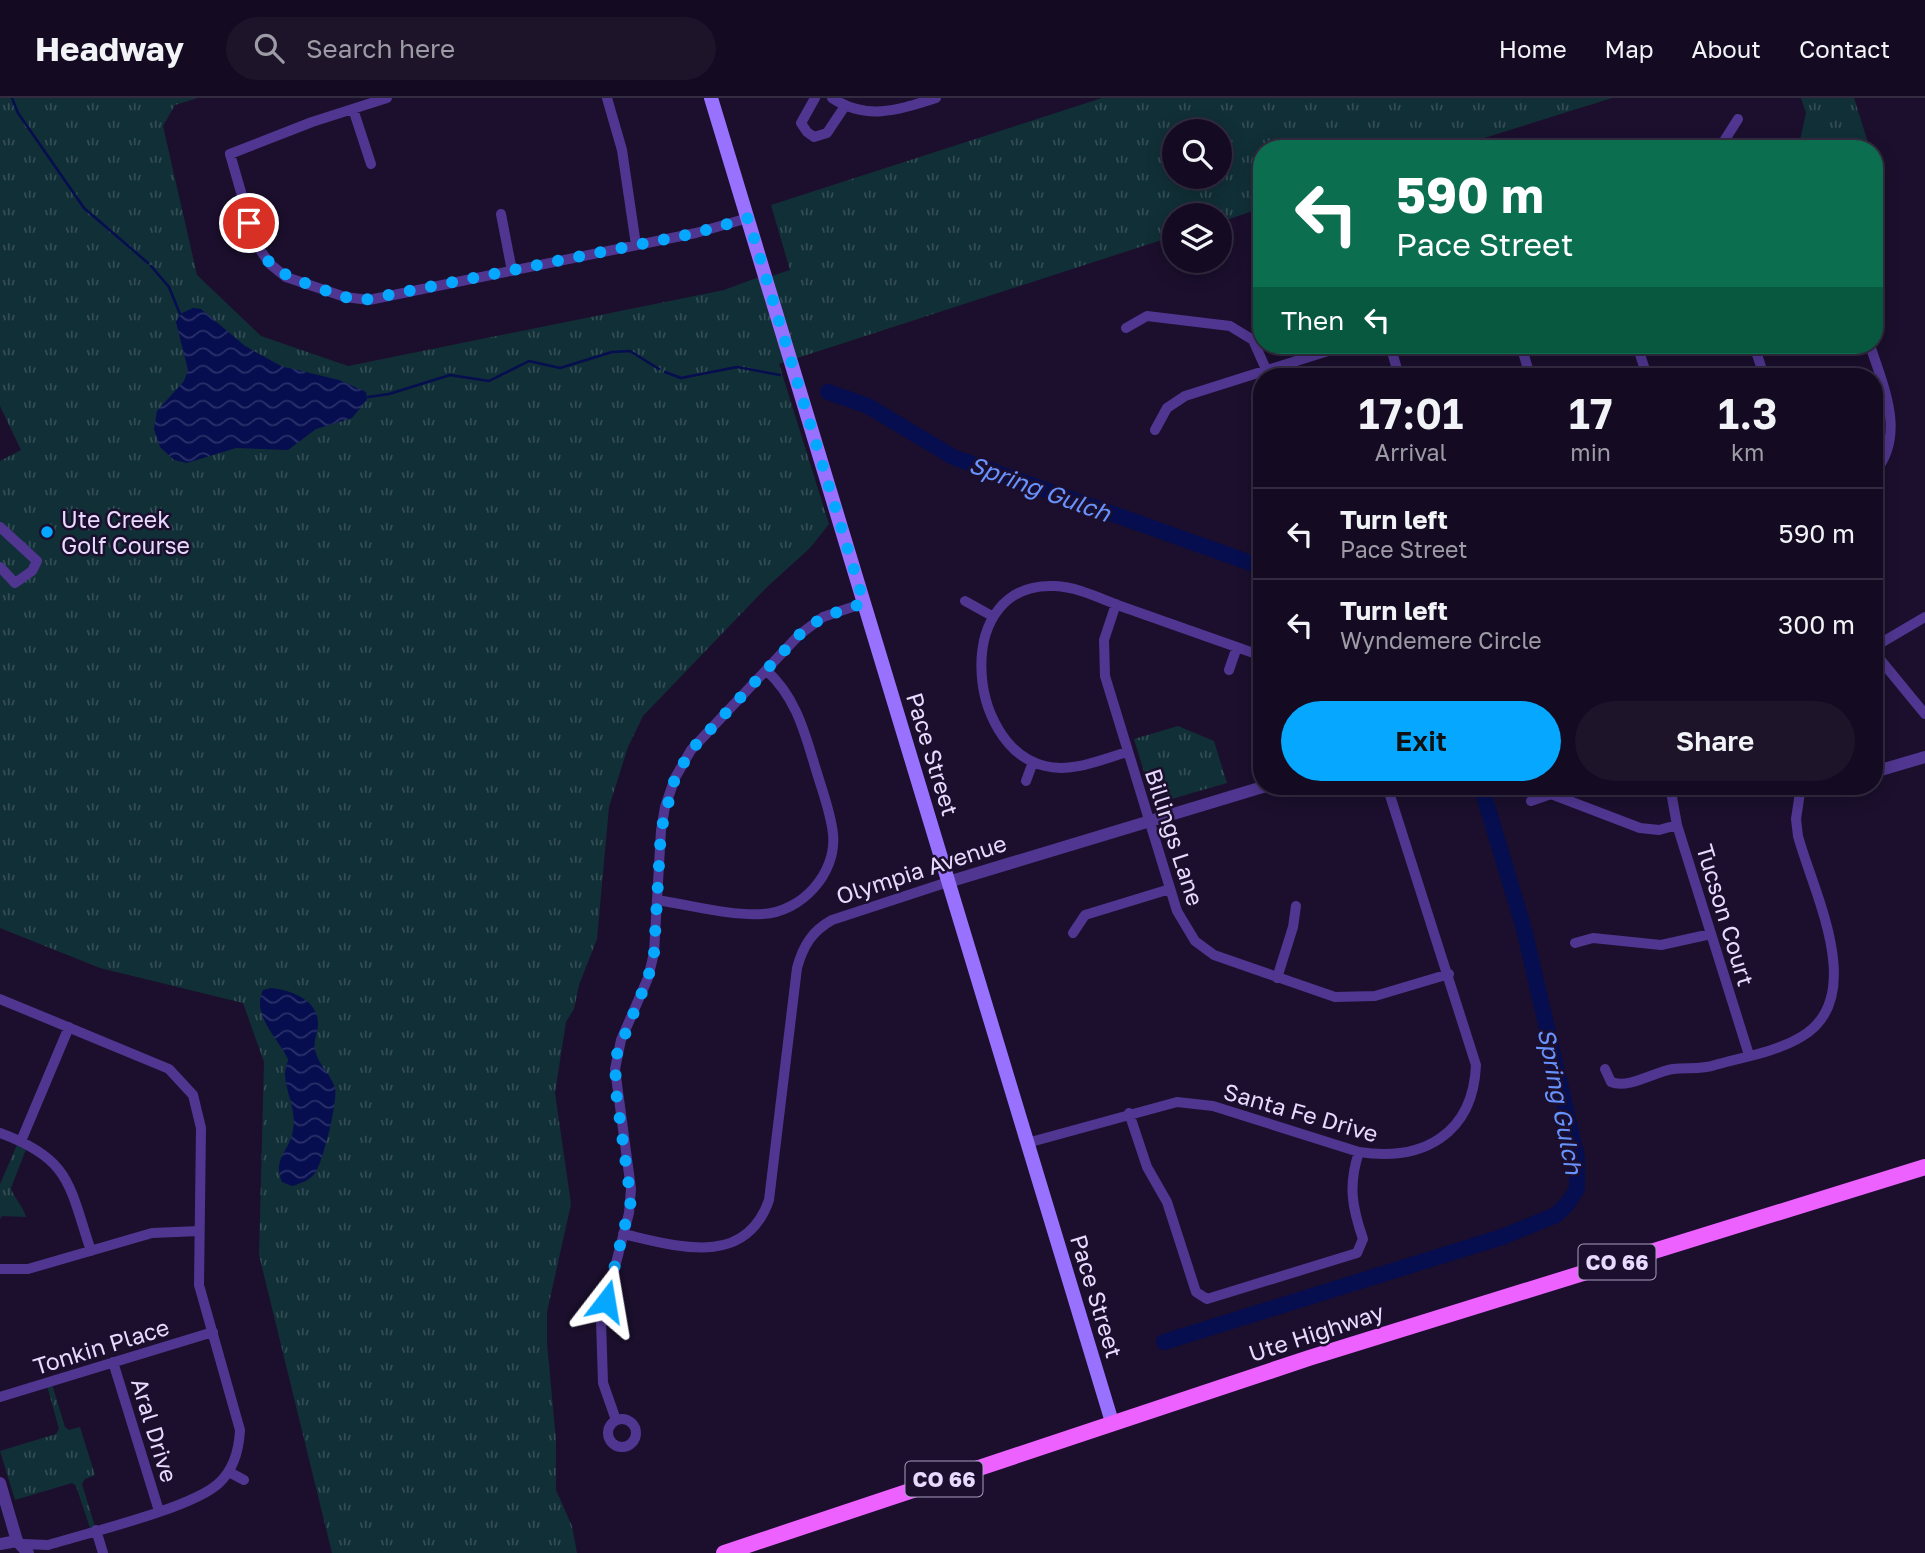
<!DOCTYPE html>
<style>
:root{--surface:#140b22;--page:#1d142a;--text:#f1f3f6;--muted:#9d9ba5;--line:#332b40;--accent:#06a7ff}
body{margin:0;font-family:"Golos Text",sans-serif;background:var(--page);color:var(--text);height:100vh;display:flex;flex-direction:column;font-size:26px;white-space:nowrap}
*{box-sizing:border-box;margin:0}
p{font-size:23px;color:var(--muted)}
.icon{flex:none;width:38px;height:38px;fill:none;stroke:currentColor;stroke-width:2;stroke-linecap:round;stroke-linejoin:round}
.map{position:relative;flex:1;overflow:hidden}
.details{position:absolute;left:1253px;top:270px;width:630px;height:427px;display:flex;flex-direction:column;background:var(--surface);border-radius:28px;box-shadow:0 4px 18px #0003,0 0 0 2px var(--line)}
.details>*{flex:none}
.hud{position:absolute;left:1253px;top:42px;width:630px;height:214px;border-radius:28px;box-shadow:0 4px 18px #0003,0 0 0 2px var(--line);background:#0b6e4f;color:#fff;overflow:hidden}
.tools{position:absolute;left:1162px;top:21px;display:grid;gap:14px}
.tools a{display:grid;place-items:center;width:70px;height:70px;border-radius:50%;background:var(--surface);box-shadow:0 4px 18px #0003,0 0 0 2px var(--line);font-size:35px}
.pin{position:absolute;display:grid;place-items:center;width:60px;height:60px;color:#fff;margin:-30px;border:4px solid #fff;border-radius:50%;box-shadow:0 2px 7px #0007}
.me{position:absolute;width:77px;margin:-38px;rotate:14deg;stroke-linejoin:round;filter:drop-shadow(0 0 5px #0008)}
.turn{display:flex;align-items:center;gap:24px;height:147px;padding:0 28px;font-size:32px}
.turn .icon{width:91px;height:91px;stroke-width:2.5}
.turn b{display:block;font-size:49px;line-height:60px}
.then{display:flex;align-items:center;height:66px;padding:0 28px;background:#0003;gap:14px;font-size:26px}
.eta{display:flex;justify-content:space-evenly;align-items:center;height:119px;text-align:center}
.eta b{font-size:42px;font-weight:600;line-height:49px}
.action{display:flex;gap:14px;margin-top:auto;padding:14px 28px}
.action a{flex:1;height:80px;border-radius:42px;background:var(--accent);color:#111;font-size:28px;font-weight:600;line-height:80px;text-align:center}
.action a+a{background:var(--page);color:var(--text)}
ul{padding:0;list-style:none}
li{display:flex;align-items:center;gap:21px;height:91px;padding:0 28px;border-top:2px solid var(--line)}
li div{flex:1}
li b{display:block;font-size:26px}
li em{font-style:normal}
header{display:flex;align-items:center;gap:42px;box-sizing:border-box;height:98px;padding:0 35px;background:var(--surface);border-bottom:2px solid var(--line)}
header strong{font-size:33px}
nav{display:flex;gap:38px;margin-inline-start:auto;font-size:24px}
.search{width:490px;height:63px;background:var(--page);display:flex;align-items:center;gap:18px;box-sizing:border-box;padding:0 24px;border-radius:38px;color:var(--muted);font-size:26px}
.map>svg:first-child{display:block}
.grass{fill:url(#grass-tufts);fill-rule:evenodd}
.water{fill:url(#water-waves)}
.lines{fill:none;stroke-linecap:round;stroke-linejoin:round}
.stream{stroke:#060e4f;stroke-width:2.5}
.river{stroke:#060e4f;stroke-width:16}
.minor{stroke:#503690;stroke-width:10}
.tertiary{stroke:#503690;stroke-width:12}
.secondary{stroke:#9971ff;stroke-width:14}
.primary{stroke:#ec61ff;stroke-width:16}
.route{stroke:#06a7ff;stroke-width:12;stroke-dasharray:0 21.6}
.poi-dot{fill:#06a7ff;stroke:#1b0f2d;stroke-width:2.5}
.labels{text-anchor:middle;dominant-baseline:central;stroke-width:5;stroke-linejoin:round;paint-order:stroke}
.shield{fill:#1b0f2d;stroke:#aa9dc0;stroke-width:2}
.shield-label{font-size:21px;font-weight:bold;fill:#e8daff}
.poi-label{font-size:23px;fill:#e8daff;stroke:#1b0f2d;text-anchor:start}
.street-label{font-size:23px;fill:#e8daff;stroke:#1b0f2d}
.water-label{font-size:24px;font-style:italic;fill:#6893ff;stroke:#1b0f2d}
</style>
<header>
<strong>Headway</strong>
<div class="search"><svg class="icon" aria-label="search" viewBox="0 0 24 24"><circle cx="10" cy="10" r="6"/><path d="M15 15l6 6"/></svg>Search here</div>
<nav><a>Home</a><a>Map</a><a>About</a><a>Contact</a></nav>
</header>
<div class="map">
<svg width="1925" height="1455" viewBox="0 0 1925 1455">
<defs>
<pattern id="grass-tufts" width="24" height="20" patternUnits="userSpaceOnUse" patternTransform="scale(1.75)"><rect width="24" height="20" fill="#112f37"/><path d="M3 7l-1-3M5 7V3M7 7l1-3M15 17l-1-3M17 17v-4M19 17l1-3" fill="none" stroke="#344d55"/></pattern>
<pattern id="water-waves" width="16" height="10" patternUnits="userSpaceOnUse" patternTransform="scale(1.75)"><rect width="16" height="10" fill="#060e4f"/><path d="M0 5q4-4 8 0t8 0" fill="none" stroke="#2a3069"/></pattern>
</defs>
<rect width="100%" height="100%" fill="#1b0f2d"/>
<path class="grass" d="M0,0H198L175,7L163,28L197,177L261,238L348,268L724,192L765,177L766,180L790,172L771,107L1102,0H1612L1449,51H1262V110L1220,124V117H1174V138L779,266L829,426L810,450L767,489L643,618L628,649L609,709L597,841L579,887L574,911L566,924L555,995L571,1106L547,1214V1245L556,1342V1392L572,1428L577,1455H332L259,1157L264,964L243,905L100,870L0,830V363L21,352L0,308ZM1174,33H1220V79H1174Z
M1801,0H1854L1870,51H1798L1806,15Z
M1178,628L1214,643L1227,685L1154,706L1134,641Z
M19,1042L28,1046L11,1090C14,1101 23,1107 26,1119L2,1118L0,1121V1086Z
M51,1283L65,1329L69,1332L80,1329L95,1377L85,1381L82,1386L96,1432L91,1433L76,1388L72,1385L15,1402L0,1353L56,1336L59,1331L46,1284Z"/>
<path class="water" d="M193,210L201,211L245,248L281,268L339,282L366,294L367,302L352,320L316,331L288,352L236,350L187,365L174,362L160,349L154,331L157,313L184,283L188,272L176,224L180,216Z
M271,890C291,892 318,902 318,925C318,935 313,943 315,952C318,967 331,976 335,990C338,1003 323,1064 315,1075C310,1082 300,1086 292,1088L282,1084C272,1060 290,1053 293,1032C297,1013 286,995 285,977C284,971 288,966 288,961C278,940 251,917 263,892Z"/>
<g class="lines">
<path class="stream" d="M12,0L18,15L84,110L148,165
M151,168L169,189L180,216
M665,274L681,280L737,269L780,277
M368,299L389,296L450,277L489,283L529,263L560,270L612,254L630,253L659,271"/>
<path class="river" d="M828,294L868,308L953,359L1262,469
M1164,1244L1502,1139L1556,1117L1568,1105L1577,1091V1060L1524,831L1481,688"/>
<path class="minor" d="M387,0L312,24L230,56L256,146L270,166L286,179L345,199L369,202L696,135L748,120
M607,0L622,52L636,147
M815,0L801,25L807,34L814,39L827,35L845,8
M832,0C867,23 898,12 936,0
M353,11L371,66
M1719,51L1738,21
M501,116L512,173
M1126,230L1147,218L1230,228L1253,242L1269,278
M1390,247L1399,278
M1521,247L1530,278
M1637,247L1647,278
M1754,247L1764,278
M1870,247C1883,288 1907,337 1874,375
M1155,332L1167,310L1185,298L1347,247
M0,429L37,463L32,473L15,485L0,469
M965,503L992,518
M1116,506L1104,542L1105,578L1177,813L1195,843L1214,857L1335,899L1375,898L1449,876
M1874,549L1925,519
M1874,554L1925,616
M1229,572L1237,549
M1128,654C1101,661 1073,675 1045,668C966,650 951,483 1055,488C1079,489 1103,502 1126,510C1171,526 1217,542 1262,558
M1026,683L1033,664
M1670,688L1677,727L1749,957
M1531,703L1551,696L1640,730L1659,732L1677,727
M657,802C691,807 729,818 763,816C801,814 837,776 833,736C831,716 823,695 817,675C805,636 797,600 766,572
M1073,835L1085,817L1170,791
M1575,845L1593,840L1661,847L1711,836
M1277,880L1293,829L1296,808
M0,901L169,971L193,997L201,1030L199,1187L240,1332C239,1352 234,1371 219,1385C193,1410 87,1435 48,1447L23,1446
M1605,971L1611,984C1629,991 1654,974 1673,971C1687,969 1701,972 1715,967C1743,959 1776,954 1801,939C1869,900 1813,794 1798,738L1796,721L1801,688
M1129,1015L1147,1069L1167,1104L1196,1194L1207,1201L1357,1155L1363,1141C1352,1109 1348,1087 1359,1054
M0,1035C71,1061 69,1087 91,1153
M21,1043L69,929
M1027,1045L1177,1004L1213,1008L1359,1054C1423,1064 1473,1036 1476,967L1387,688
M623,1136C676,1148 745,1171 769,1102L797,870C803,848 812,833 832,822L948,784
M0,1171H28L152,1135L199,1133
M113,1264L159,1413
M0,1299L213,1234
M608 1335a14 14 0 1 1 28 0a14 14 0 1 1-28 0Z
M616,1322L603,1285L601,1223L629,1115L631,1091L615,971L621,942L648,880L654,855L661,732L665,709L675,680L691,652L799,537L823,519L864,505
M229,1374L244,1382
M96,1432L103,1455"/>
<path class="tertiary" d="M1874,674L1925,659
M948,784L1266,688
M0,1385L17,1443
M0,1446L17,1443L28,1455"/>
<path class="secondary" d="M711,0L1112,1324"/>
<path class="primary" d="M724,1455L1309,1260L1925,1069"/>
</g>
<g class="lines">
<path class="route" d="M249,125C263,167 276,175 316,189C332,195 347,201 364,202L696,135L748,120L864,505L823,519L799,537L691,652L675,680L661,732L654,855L648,880L617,956L615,986L631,1103L606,1203"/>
</g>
<circle class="poi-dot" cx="47" cy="434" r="7"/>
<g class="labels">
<g class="shield">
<rect x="1578.5" y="1146.5" width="77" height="35" rx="5"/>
<rect x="905.5" y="1363.5" width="77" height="35" rx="5"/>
</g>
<g class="shield-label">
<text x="1617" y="1164">CO 66</text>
<text x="944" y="1381">CO 66</text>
</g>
<g class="poi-label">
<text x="61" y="421">Ute Creek<tspan x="61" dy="26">Golf Course</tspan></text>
</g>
<g class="street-label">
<text transform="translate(933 656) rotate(73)">Pace Street</text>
<text transform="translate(1175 739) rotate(72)">Billings Lane</text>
<text transform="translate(921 771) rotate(-18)">Olympia Avenue</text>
<text transform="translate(1726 817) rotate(73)">Tucson Court</text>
<text transform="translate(1301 1014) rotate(16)">Santa Fe Drive</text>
<text transform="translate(1097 1198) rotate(73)">Pace Street</text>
<text transform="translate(1316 1234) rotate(-18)">Ute Highway</text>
<text transform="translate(101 1248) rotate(-17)">Tonkin Place</text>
<text transform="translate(155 1332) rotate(73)">Aral Drive</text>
</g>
<g class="water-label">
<text transform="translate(1040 390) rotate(20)">Spring Gulch</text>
<text transform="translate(1561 1003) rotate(79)">Spring Gulch</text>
</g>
</g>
</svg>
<div class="tools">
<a><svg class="icon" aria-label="search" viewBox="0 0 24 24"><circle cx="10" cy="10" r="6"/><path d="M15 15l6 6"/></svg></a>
<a><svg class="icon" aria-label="layers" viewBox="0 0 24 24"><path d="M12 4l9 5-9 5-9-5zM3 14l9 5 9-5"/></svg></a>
</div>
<div class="pin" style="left:249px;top:125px;background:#d93025"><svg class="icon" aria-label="arrive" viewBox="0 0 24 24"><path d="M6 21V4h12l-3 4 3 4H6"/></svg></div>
<svg class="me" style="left:606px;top:1203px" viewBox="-20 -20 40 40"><path d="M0-17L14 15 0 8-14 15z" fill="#06a7ff" stroke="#fff" stroke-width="4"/></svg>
<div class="hud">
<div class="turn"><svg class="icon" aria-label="left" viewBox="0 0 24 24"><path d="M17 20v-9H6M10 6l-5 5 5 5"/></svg><div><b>590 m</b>Pace Street</div></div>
<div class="then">Then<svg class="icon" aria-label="left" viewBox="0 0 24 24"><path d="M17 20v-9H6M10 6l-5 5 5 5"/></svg></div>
</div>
<section class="details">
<div class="eta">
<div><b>17:01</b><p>Arrival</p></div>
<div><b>17</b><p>min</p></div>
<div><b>1.3</b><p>km</p></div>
</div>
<ul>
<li><svg class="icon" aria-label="left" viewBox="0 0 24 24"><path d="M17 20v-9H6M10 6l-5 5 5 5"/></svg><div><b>Turn left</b><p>Pace Street</p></div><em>590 m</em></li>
<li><svg class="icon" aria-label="left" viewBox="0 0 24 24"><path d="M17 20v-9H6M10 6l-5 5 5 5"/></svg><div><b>Turn left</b><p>Wyndemere Circle</p></div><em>300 m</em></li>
</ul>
<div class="action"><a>Exit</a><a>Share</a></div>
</section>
</div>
